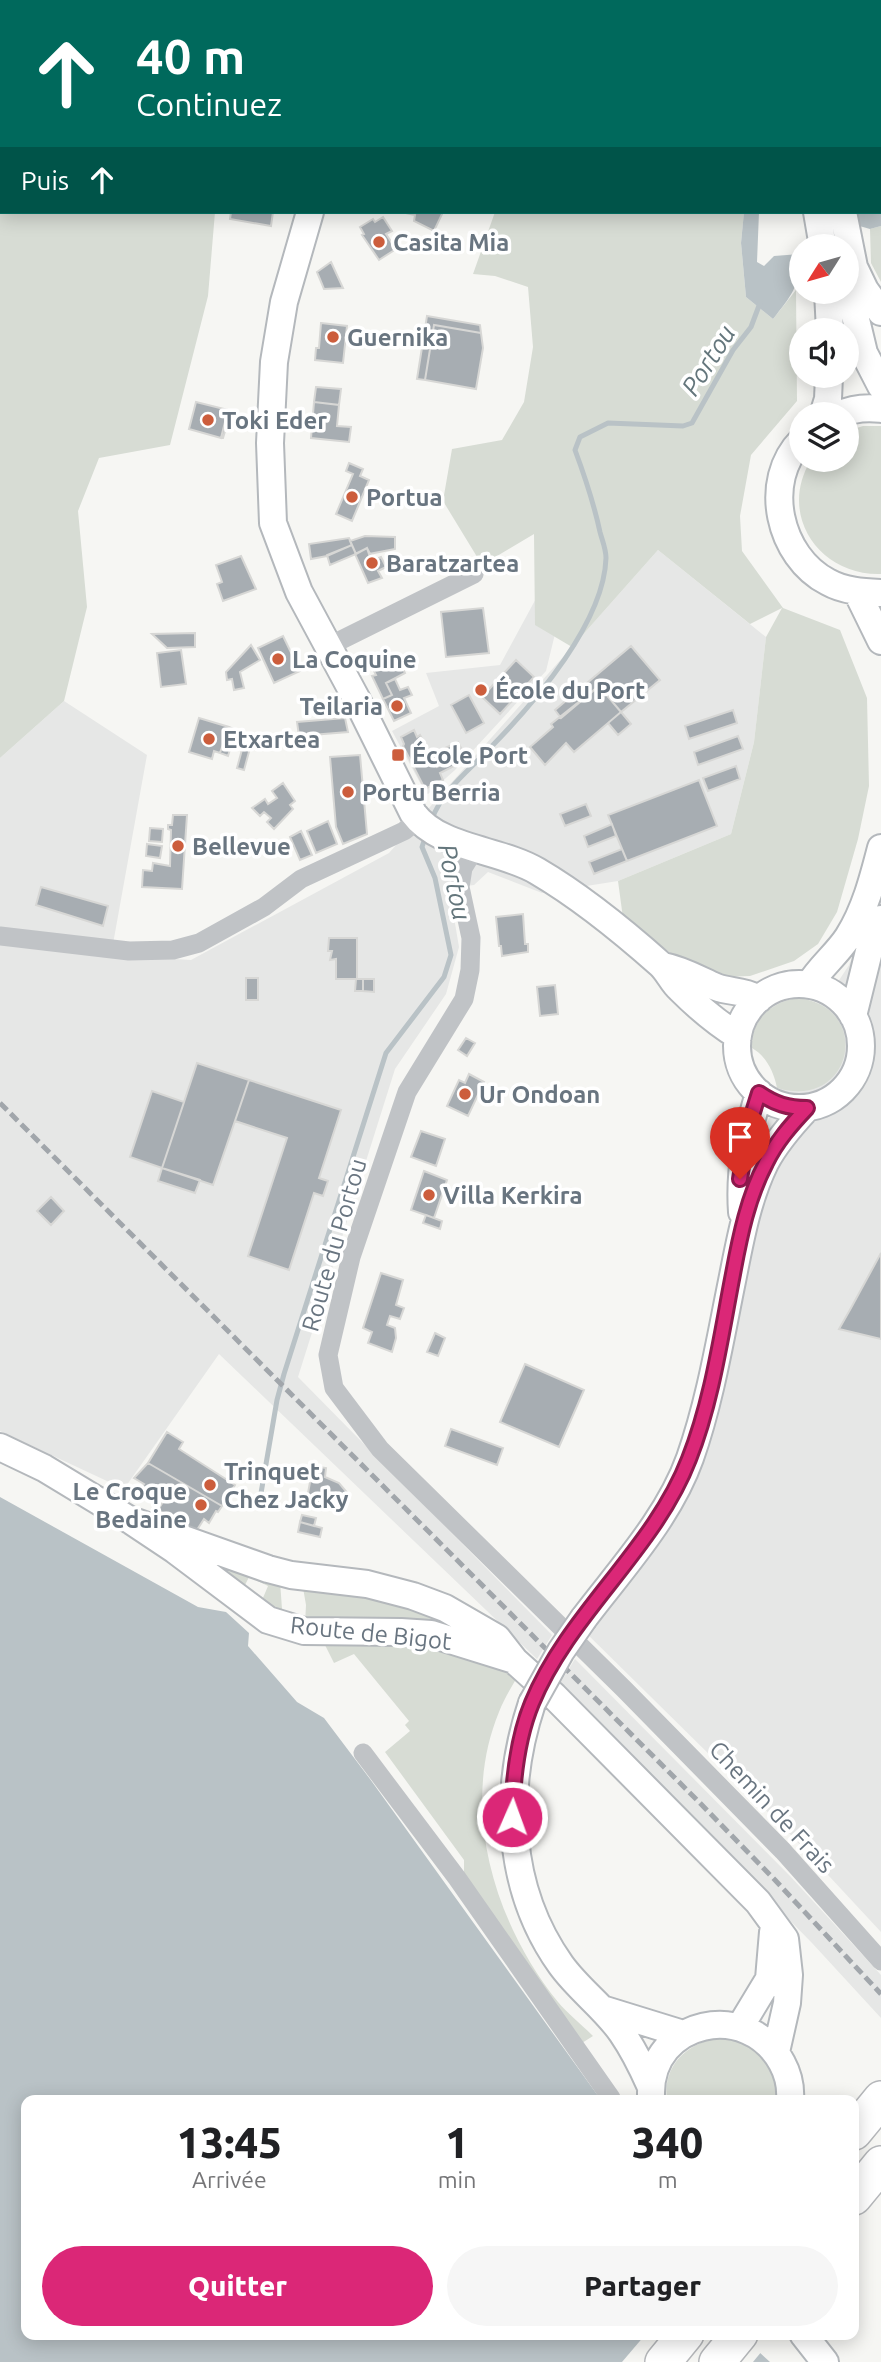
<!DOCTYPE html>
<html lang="fr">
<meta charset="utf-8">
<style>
:root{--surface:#fff;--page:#f6f6f6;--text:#202124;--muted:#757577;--accent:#db2777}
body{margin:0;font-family:Ubuntu,sans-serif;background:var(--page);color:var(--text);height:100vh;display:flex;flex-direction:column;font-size:26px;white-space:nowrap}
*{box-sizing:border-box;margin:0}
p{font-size:23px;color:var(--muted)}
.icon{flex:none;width:38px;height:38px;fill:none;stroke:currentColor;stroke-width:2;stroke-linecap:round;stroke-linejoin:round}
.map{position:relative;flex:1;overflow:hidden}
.panel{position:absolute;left:21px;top:2095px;width:838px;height:245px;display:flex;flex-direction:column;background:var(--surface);border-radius:14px;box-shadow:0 4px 18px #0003}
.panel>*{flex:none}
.top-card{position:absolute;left:0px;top:0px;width:882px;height:214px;box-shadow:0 4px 18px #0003;background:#00695c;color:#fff;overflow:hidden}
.needle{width:46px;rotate:233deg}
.tools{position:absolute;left:789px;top:234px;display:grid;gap:14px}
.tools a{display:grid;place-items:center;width:70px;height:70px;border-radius:50%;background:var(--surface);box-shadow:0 4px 18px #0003;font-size:35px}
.pin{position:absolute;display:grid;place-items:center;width:60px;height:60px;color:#fff;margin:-72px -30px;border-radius:50% 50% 50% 0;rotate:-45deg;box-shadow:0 0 7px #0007}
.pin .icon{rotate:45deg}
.me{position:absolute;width:77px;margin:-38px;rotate:2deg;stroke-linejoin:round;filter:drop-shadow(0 0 5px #0008)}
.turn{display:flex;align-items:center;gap:24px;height:147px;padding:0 21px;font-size:32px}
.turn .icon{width:91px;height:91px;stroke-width:2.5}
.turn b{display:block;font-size:49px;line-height:60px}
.then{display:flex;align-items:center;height:66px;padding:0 21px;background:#0003;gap:14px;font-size:26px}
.eta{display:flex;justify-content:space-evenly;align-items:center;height:119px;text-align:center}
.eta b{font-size:42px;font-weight:800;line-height:49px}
.action{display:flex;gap:14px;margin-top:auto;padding:14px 21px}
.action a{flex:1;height:80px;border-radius:42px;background:var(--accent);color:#fff;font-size:28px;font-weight:800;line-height:80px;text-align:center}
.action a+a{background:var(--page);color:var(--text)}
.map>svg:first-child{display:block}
.built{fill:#e6e7e6}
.green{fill:#d7dcd4}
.water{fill:#b9c2c6}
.pier{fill:#f6f6f3}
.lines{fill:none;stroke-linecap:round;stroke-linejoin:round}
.stream{stroke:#b9c2c6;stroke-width:5}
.building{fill:#a7adb2;stroke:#d7d7d5;stroke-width:2}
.secondary-casing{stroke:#b4b8bc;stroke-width:30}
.highway-casing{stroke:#b5b7ba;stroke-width:38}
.street{stroke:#c0c3c6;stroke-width:19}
.secondary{stroke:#fff;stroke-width:26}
.highway{stroke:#fff;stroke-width:35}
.rail{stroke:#a1a6ab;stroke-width:5;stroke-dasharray:10 5;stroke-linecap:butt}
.secondary-bridge-casing{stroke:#b4b8bc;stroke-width:30;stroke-linecap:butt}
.secondary-bridge{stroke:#fff;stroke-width:26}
.route-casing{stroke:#8e194d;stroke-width:18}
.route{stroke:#db2777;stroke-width:12}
.poi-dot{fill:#cc5d3c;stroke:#fff;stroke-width:2.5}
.labels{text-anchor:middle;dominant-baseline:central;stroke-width:7;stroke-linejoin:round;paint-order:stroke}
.poi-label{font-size:24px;font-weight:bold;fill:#697580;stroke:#fff;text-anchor:start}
.street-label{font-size:24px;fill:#697580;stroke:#fff}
.water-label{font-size:26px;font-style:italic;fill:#64767c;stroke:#fff}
</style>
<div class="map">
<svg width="881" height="2362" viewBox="0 0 881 2362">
<rect width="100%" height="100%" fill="#f6f6f3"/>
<path class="built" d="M658,550L766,637L754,742L731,834L618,881L542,893L488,872L474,885L449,888L459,947L446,994L395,1069L298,1377L552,1635L537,1659L219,1354L124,1489L0,1431V758L64,701L147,755L111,955L191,960L389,853Z
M539,593L562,605L546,671L455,770L428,794L425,792L392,731L439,706L426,673L500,665Z
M881,883V1932L790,1834L580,1627L672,1498L747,1174L800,1040L849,965Z
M575,1659L790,1876L881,1975V2018L812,1943L559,1685Z"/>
<path class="green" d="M0,0L175,2H2V212H215L208,296L170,445L99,458L78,511L87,607L64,701L0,758Z
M529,0H763L764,2H529Z
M495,212H744L741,243L746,297L773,319L796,290L797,401L751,455L740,516L742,551L783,608L840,630L867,698L869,786L858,839L837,912L818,944L794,961L750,976L724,977L672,954L623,918L618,881L731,834L754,742L766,637L782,608L750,624L658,550L572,647L535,625L534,534L482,565L443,501L452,449L502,440L524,402L533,347L528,287L495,276L473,274Z
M881,226V282L871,263L870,229Z
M863,426H881V574C820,576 777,515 811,460H847V431Z
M796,998C873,1004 855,1111 777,1088C774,1072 766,1056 752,1048C751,1020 770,1003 796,998Z
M196,1550L280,1581L282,1609L278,1616L260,1605L268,1586L249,1577L243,1589Z
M302,1582L440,1613L461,1636L305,1624L306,1605Z
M411,1641L519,1674C512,1686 504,1699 499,1712C459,1809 495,1924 558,2002C568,2014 582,2025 593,2036L582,2043L464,1875V1860L385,1752L410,1731L405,1725L409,1721L354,1654L334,1663L325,1645L326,1642Z
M721,2038C754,2042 779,2065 776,2100H667C662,2065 689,2041 721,2038Z"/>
<path class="water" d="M881,179V226L870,229L856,225V212H880Z
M744,212H759L757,262L764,266L774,256L800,254C801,285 791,296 773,319L746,297L741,243Z
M0,1497L198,1607L226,1612L249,1633L248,1646L297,1702L324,1718L370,1779L601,2100H26V2334H739L770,2362H0Z"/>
<path class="pier" d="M744,2334L762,2351L753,2362H622L645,2335Z"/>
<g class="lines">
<path class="stream" d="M763,0V2
M432,819C443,789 471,769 492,746C536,701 604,622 606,558C606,549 602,540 600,532C594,504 585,477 575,450L580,437L608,423L683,426L692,423L733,350L751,327L760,303
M260,1499L277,1400L284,1374L386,1053L444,977L451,955L435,878L422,847L426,835"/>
</g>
<path class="building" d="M231,212H273L271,226L230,219Z
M401,212H443L434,231L414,221L415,215Z
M383,217L392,231L386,234L396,249L379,260L362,235L364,234L360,227L373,219L375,222Z
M331,262L343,288L324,289L317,272Z
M427,316L480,325L481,333L434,325L425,380L417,379Z
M321,323L347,326L343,363L315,360L316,348H319Z
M434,325L481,333L483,348L476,389L425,380Z
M316,387L341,389L339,405L314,402Z
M196,402L228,410L221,438L189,429Z
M314,402L339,405L337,426L351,427L349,442L311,438Z
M228,410L231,411L223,438H221Z
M349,463L363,469L360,476L369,480L352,521L336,514L353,474L346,471Z
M365,536L395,537V549L369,554L367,548L356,554L350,541Z
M349,538L352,545L327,556L311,559L309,544Z
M352,545L356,554L330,565L327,555Z
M367,548L373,560L381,557L386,567L378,571L382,578L368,583L355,554Z
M241,556L256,589L223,601L217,584L222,582L216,565Z
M483,608L489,653L446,657L441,612Z
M195,633V647L167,648L152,634Z
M283,636L300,671L274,683L258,648Z
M251,645L260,660L240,672L244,688L234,690L232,679L227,680L226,672Z
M631,646L660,680L621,712L599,686L561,718L555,710Z
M181,650L186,684L161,687L157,653Z
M396,654L405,673L386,683L392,695L383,699L372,676L376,675L371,665Z
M516,660L534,677L500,714L482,697Z
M395,679L400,690L408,687L412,695L404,698L411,713L394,721L383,699L392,695L386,683Z
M599,686L621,712L574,752L566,743L545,765L530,747L553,727L551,724Z
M469,695L484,723L466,733L451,705Z
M733,710L737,723L689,739L685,726Z
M621,712L631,724L618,735L608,723Z
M199,718L229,727L220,753L214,751L212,759L189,752Z
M345,718L348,732L299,736L297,722Z
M229,727L236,730L228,756L220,753Z
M414,730L417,737L420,735L437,767L455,758L458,764L440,773L443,780L425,789L403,746L404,744L401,737Z
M738,736L743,749L698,765L694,752Z
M458,742L464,754L437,767L430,755Z
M243,746L250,748L244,770L237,768Z
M360,755L367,834L343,844L336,827L330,757Z
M736,766L740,779L708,791L703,778Z
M699,780L717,826L627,861L608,815Z
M283,783L295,801L290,805L293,809L274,829L267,822L271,818L264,812L260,816L252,808L265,799L268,804L277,798L272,791Z
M586,804L591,816L565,826L560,814Z
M173,815H187L182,889L142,887L143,870L152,871L153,863L170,866L171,830L168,829V825H172Z
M328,821L337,844L316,853L307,831Z
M612,824L616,836L588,847L584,836Z
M150,828L163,829L162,842L149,841Z
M301,831L312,855L300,860L290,837Z
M147,844L162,846L160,858L146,856Z
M622,849L627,861L594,874L589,862Z
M41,887L108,906L103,926L36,905Z
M523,914L525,944H528V952L502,956L501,946H499L496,917Z
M329,938H357V979H336V959L330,960L332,951H328Z
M246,978H258V1000H246Z
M356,979H363V991H355Z
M363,979H374V992L363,991Z
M555,985L558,1014L540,1016L537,987Z
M466,1038L475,1043L467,1056L458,1050Z
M197,1063L249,1080L213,1185L162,1168Z
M469,1074L484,1082L468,1116L447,1106L459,1080L465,1083Z
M249,1080L341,1110L319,1178L328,1181L323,1196L314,1193L289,1270L248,1256L287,1138L235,1121Z
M152,1091L184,1102L162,1168L130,1157Z
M421,1131L445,1139L436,1166L411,1157Z
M162,1168L200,1180L195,1193L158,1181Z
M424,1171L447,1180L434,1218L411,1210Z
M51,1197L64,1211L51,1225L37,1211Z
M426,1215L442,1221L440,1229L423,1223Z
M881,1253V1339L839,1329L851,1308Z
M381,1273L403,1280L396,1305L404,1308L400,1319L390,1316L387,1325L395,1328L396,1338L392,1352L368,1343L372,1332L363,1328Z
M435,1333L445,1338L438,1356L427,1352Z
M525,1364L584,1390L559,1447L500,1422Z
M451,1429L503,1448L497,1465L445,1446Z
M167,1432L183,1442L179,1449L235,1485L222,1506L148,1463Z
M148,1463L222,1506L218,1512L216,1511L209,1523L204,1519L195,1533L158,1510L164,1500L142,1487L144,1484L134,1478Z
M313,1466L326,1468L325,1477L339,1483L350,1496L338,1509L328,1499V1507H312L313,1505L306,1504Z
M302,1515L316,1518L314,1526L300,1522Z
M300,1522L322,1528L320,1537L298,1532Z"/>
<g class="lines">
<g class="secondary-casing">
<path id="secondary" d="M334,2V0
M810,2V0
M833,2V0
M310,212L284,302L274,362L270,443L273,523L299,592L356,698L413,813C439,849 500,849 537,871C578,895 624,932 660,964C668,971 672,982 680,989C698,1007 717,1023 738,1036
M817,212L823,247
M843,212L854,267L865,290L881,312
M847,282L864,353L881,386
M828,292L830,331
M823,415L828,399L829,376
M838,415C851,409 867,407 881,409
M802,440C761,481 779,557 828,582C844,591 863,592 881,593
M857,592L881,641
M663,966C683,970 698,979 716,987C732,993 741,989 759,999
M737 1046a62 62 0 1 1 124 0a62 62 0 1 1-124 0Z
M809,985C820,967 837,954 848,937C865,910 873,879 881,848
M853,1016L870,947L881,919
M742,1212C739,1169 747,1134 759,1093
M0,1447L44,1468L130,1520L175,1550L268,1620L304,1631L401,1632L431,1634L514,1660
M130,1520L268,1569L291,1575L367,1584L413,1596L445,1608L497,1638L515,1661L554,1696L758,1902L785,1939L789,1975L787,2003L776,2052
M584,1618C622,1568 669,1517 690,1458C710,1401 720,1340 732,1281C740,1241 747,1200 765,1163C776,1142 791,1125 807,1108
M532,1703C503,1790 506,1888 561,1965C579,1990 605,2008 622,2033C633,2049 642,2067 650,2085
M602,2009L683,2034
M740,2027L769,1979L773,1932
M651,2094C650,2020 748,1999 782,2063C788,2074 791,2087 790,2100
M803,2334L825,2362"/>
</g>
<g class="highway-casing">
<path id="highway" d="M854,2132L881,2099
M854,2197L881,2164
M663,2362L686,2334
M717,2362L740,2334"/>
</g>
<path class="street" d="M329,646L474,574
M476,847L463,868L460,887L471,938L470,970L464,999L407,1092L351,1257L328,1355L334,1388L380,1449L624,1689L783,1851L881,1961
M0,936L129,951L173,950L199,943L264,907L301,879L404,831L418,820
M363,1753L457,1878L611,2098"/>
<use href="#secondary" class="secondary"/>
<use href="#highway" class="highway"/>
<path class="rail" d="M0,1103L698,1801L775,1880L881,1994"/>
<g class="secondary-bridge-casing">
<path id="secondary-bridge" d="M532,1703L561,1651L584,1618"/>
</g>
<use href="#secondary-bridge" class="secondary-bridge"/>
</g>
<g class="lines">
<g class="route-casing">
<path id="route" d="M512,1817C513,1779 517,1739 532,1703C569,1613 654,1550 689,1459C712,1401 721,1336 733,1274C740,1236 748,1197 766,1163C776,1142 791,1125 807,1108C788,1108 775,1104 759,1093L749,1125L740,1179"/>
</g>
<use href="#route" class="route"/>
</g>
<g class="poi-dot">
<circle cx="379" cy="242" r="7"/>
<circle cx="333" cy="337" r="7"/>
<circle cx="208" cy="420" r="7"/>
<circle cx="352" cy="497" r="7"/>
<circle cx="372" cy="563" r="7"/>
<circle cx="278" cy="659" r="7"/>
<circle cx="481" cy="690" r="7"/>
<circle cx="397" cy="706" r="7"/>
<circle cx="209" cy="739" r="7"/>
<rect x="391" y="748" width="14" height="14" rx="3.5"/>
<circle cx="348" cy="792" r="7"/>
<circle cx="178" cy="846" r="7"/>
<circle cx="465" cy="1094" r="7"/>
<circle cx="429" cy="1195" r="7"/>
<circle cx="210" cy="1485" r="7"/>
<circle cx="201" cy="1505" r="7"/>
</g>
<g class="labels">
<g class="poi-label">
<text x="393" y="242">Casita Mia</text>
<text x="347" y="337">Guernika</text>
<text x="222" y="420">Toki Eder</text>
<text x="366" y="497">Portua</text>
<text x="386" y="563">Baratzartea</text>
<text x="292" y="659">La Coquine</text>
<text x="495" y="690">École du Port</text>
<text x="383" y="706" text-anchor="end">Teilaria</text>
<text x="223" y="739">Etxartea</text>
<text x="412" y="755">École Port</text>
<text x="362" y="792">Portu Berria</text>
<text x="192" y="846">Bellevue</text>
<text x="479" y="1094">Ur Ondoan</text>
<text x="443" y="1195">Villa Kerkira</text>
<text x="224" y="1471">Trinquet<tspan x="224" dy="28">Chez Jacky</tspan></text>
<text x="187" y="1491" text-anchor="end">Le Croque<tspan x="187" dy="28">Bedaine</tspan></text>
</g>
<g class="street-label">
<text transform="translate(334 1245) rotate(-74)">Route du Portou</text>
<text transform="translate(371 1633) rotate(6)">Route de Bigot</text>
<text transform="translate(772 1807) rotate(47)">Chemin de Frais</text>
</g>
<g class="water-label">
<text transform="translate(708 360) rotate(-58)">Portou</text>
<text transform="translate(455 882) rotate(78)">Portou</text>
</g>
</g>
</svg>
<div class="tools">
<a><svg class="needle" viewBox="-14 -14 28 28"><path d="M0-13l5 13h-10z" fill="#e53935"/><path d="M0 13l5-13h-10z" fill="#757577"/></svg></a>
<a><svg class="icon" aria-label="sound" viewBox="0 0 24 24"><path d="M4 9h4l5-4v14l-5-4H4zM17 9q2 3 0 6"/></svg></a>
<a><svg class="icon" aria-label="layers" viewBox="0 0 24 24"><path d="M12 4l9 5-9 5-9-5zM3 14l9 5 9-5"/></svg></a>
</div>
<div class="pin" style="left:740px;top:1179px;background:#d93025"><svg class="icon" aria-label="arrive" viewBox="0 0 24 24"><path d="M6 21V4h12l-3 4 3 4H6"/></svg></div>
<svg class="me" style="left:512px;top:1817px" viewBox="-20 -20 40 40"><circle r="17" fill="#db2777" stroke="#fff" stroke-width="3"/><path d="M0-11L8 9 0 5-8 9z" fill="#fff"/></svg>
<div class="top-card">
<div class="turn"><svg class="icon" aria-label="ahead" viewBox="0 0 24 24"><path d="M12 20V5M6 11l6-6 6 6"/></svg><div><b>40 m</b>Continuez</div></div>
<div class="then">Puis<svg class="icon" aria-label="ahead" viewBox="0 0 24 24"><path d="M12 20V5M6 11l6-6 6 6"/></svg></div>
</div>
<section class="panel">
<div class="eta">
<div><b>13:45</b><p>Arrivée</p></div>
<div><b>1</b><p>min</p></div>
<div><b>340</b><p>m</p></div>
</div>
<div class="action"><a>Quitter</a><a>Partager</a></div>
</section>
</div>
